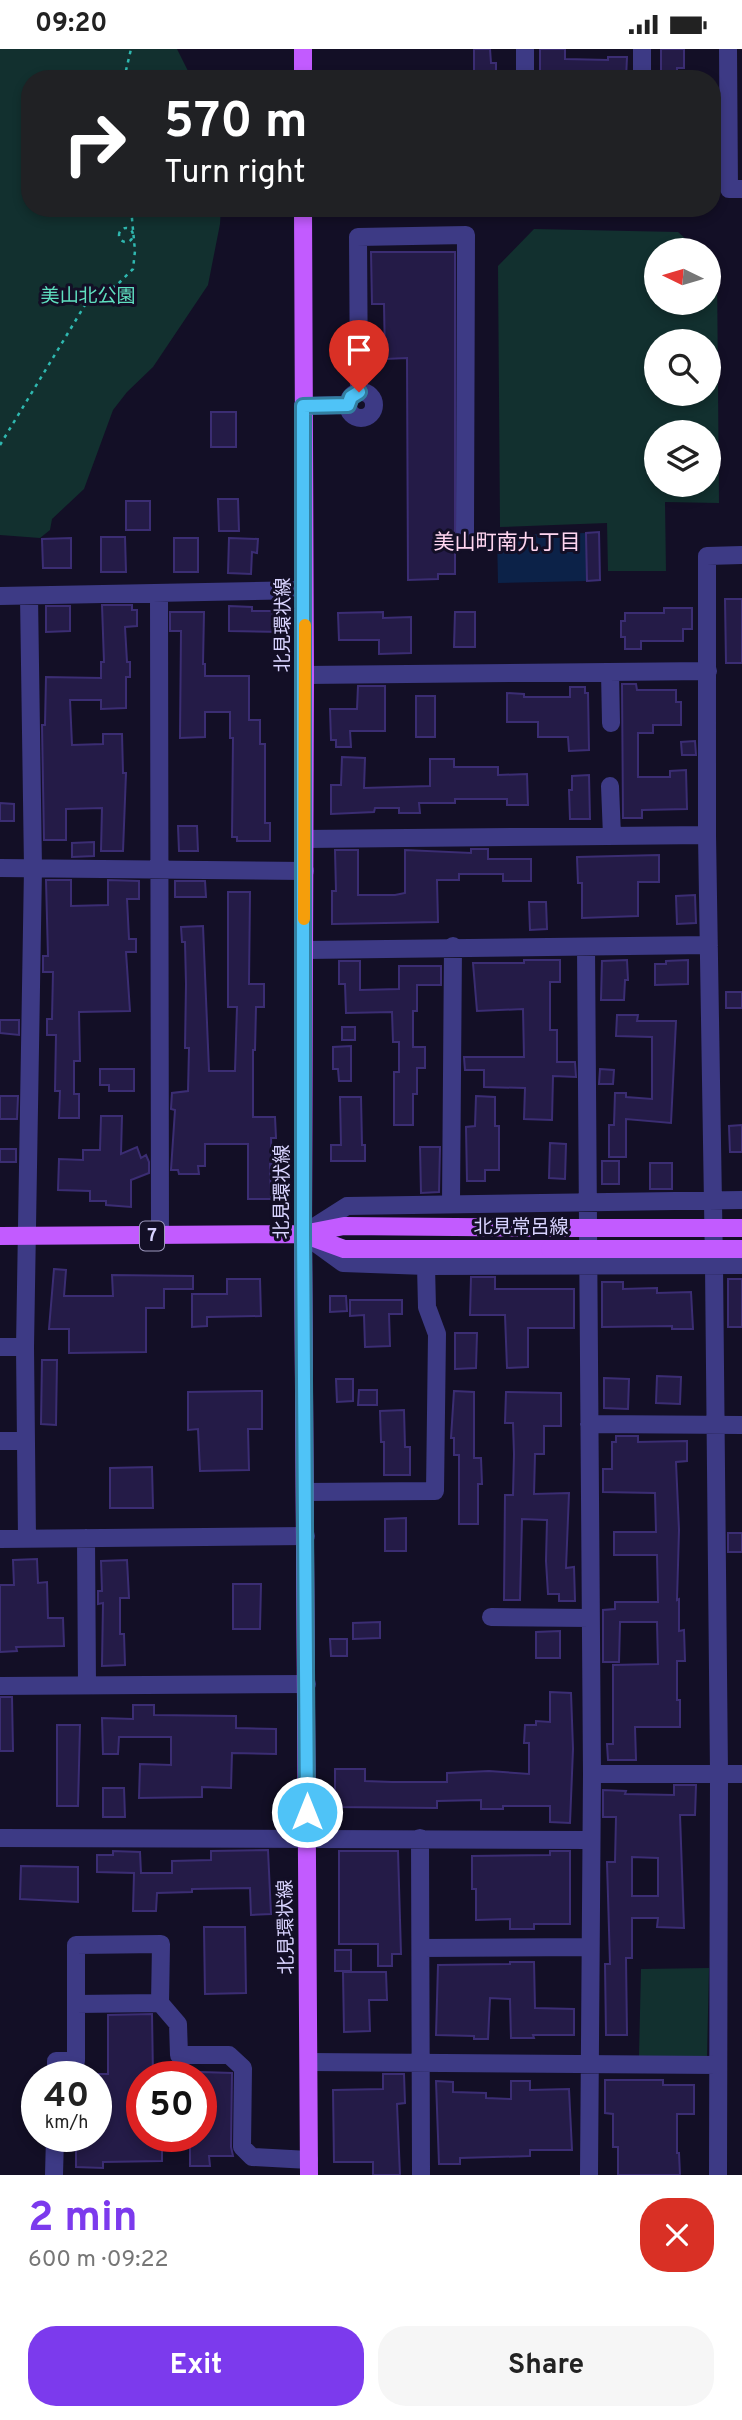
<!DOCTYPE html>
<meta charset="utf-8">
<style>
:root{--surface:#fff;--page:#f6f6f6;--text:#222;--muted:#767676;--accent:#7c3aed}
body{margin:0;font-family:Overpass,"Noto Sans JP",sans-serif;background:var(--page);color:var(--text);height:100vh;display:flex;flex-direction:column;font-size:26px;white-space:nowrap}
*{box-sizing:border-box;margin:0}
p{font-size:23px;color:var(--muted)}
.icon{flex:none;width:38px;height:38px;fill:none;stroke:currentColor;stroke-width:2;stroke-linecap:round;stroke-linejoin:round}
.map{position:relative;height:2126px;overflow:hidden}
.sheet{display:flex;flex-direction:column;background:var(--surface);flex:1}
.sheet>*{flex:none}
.banner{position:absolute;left:21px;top:21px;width:700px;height:147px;border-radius:28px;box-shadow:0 4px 10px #0003;background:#202124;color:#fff;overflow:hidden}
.needle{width:46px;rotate:275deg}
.fabs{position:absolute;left:644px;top:189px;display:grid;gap:14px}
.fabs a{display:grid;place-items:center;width:77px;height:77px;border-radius:50%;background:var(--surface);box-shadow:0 4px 10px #0003;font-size:35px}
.speed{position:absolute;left:21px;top:2012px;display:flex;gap:14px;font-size:35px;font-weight:700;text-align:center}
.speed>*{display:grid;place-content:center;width:91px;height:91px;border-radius:50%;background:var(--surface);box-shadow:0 4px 10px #0003;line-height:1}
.speed small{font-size:18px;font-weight:400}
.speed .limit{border:10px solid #d22;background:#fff;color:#111}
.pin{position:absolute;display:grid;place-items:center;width:60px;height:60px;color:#fff;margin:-72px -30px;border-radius:50% 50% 50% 0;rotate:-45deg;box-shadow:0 0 7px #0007}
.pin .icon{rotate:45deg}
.me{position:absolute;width:77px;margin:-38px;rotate:0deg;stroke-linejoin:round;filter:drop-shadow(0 0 5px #0008)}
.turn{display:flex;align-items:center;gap:24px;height:147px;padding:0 28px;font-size:32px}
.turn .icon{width:91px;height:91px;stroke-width:2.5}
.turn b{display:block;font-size:49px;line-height:60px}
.round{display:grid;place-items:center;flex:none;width:74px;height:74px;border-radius:28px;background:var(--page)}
.headline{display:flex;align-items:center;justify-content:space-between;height:119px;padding:0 28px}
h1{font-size:42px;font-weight:700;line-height:52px;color:var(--accent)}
.button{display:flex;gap:14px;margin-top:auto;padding:14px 28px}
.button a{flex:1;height:80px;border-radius:28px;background:var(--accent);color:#fff;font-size:28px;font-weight:700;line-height:80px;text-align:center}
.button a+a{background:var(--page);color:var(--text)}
.status{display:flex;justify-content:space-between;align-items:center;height:49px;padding:0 35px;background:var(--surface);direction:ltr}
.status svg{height:19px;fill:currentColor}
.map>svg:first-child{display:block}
.green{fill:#12302f;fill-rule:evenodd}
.water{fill:#0c2248}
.building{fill:#241b47;stroke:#3b2d73;stroke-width:2;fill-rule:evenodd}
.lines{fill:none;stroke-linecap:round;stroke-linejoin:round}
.path{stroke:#2fb8b0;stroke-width:2.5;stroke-dasharray:3.5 5;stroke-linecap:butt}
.minor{stroke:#3d3a85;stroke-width:18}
.major{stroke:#c25bff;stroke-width:18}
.major-bridge{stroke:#c25bff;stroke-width:18}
.route-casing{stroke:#337fa1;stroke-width:18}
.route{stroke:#4fc3f7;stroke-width:12}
.slow{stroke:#f59e0b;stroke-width:12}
.labels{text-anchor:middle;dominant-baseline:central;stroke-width:6;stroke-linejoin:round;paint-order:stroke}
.shield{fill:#130f26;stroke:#9e99be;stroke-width:2}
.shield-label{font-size:18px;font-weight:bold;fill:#d9d4ff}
.park-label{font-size:19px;fill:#5fe0c0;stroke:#130f26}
.street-label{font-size:19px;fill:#d9d4ff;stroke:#130f26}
.neighbourhood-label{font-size:21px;fill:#ffd6f0;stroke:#130f26}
</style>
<div class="status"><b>09:20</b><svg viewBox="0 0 49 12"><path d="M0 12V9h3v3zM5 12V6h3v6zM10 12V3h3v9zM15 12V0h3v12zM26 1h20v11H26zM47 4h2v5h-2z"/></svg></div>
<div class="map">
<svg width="742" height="2126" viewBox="0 0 742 2126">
<rect width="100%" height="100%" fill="#130f26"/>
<path class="green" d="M0,0H177L190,26L196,30H30V159H221L220,175L208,236L153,318L127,343L113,361L84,440L52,470L50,481L40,489L0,486Z
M534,180L678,183L698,201H656V254H709V211L717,219L719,454L665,453L666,522H608L607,474L500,478L498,217ZM709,292V345H656V292ZM709,383V436H656V383Z
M709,1919L707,2009L639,2007L641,1920Z"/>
<path class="water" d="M586,484L587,532L498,534L497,486Z"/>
<path class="building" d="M474,0H490L491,14H496V30H474Z
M540,0H565V10L608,11V8H627L626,30H540Z
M661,0H684V19H677V30H661Z
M371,203H455V525H438V530L408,531L407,309L385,310L384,255H372Z
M211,363H236V398H211Z
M218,450H238L239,482H219Z
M126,452H150V481H126Z
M599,483L600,531L587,532L586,484Z
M101,488H125L126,523H101Z
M71,489V519H43L42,490Z
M174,489H198V523H174Z
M229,489L258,490L257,504L252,503L251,525L228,524Z
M725,550H742V614H726Z
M102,556H132V561H137V577L125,578L127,613H130V628H126V659L101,660V651H70L72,696L103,695V685H122L123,724H126L123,802H101L102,759L66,760V791H44L42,676H45L46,628L101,629V613H104Z
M46,557H70V582L46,583Z
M229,557L252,558V562H282V583L229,582Z
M664,559H692V580H683V592H641V600H625V588H621V572H625V564H664Z
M170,563H204L203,615H205V627H249V671H260V695H265V774H270V792H237V788H232L233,689H230V663H205V688L180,689L181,582H170Z
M383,563V569L411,568V604L379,605V591H339L338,564Z
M455,563H475V598H454Z
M622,635H636L637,641H676V653H681V676H653V684H638V728H670V722L686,721L687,760L642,761V769H623Z
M358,637H385V682H350L351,698H336V691H331L330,660H357Z
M570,638H585V644H588L589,701L569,702L568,688H538V673H507V644L524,645V648H570Z
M416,647H435V688H416Z
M695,692L696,706H682L681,693Z
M342,708L365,709L364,739L430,737V710H454V718H498V726L527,725L528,756H507V750H455V754H419L420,764H399V759H375L374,763L331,765V736H341Z
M589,726L590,770H570L569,741H572V727Z
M0,754L14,755V772H0Z
M178,777H197L198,802H179Z
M94,793V807L72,808V794Z
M471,800H488V810H531V832H503V825H459V831H437L438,873L332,875V842H336L335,801H358V846H395L405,844V801L471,804Z
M659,806V833H638V867L582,869V834H578L577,808Z
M46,831H71V857L108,856V831L139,832V850H127L129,890H136V903H126L130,962L79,963L80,1012H74V1045H79V1069H59L60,1042H55L56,986H47V970H52L53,923H43V907H48Z
M175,832H205L206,848H175Z
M228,843H250L249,935H264V958H256L255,1001H253V1068H275L276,1089H271L272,1115H270L271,1150H248V1095H205V1117H198L199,1125H179L178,1121H171L175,1061L171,1060L172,1044L188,1042L189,999H185L186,935L185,893H182L181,878L203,877L209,1022H235L237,958H228Z
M695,846L696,874L677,875L676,847Z
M529,853H546L547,880L530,881Z
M524,911H560V933H550V981H557V1013H575L576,1028L553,1027L552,1071L524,1070L525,1039L484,1038V1021H465L464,1008H524L523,960L477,962L473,914H524Z
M627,911L628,931H625L624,951H601L602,912Z
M688,911V935L655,936V915H666V912Z
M339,912H360V941L399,940V917H441V936H417V962H413V998H425V1019H417V1045H413V1076H394V1023H399V993H393L392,963L346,964L345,935H339Z
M726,943H742V959H726Z
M617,966H638L637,972H676L671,1074L626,1070V1108H609V1076H614L615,1044H626V1048L652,1050V988L616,987Z
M0,971H19V986L0,984Z
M342,978H355V991H342Z
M351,997V1032H339L338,1020H333V998Z
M100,1020H134V1042H109V1036H100Z
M600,1020L614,1021L613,1035H599Z
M0,1047H18L17,1070H0Z
M476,1047L495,1048V1077H499V1121H485V1132H467L466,1078L475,1077Z
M340,1048H361L362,1096H365V1112H331V1096H341Z
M101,1067H122L121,1105L137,1098L141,1109L146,1106L149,1113V1124L131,1131V1158L106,1156V1152H90V1142L58,1141L59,1110L83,1111V1101H100Z
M742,1076V1103H730L729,1077Z
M550,1094L566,1095L565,1130L549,1129Z
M420,1098H440L439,1143L421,1144Z
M0,1100H16V1113H0Z
M602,1112H619V1135H602Z
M650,1114H672V1140H650Z
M54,1220L66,1221L64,1247H113L112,1226L193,1227V1240H164V1259H146V1303L69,1304V1280H49Z
M471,1228H495V1240H574V1279H528V1318L507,1319L505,1266H470Z
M227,1230H260L261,1267L207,1268V1277L192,1278V1245H227Z
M728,1230H742V1278H728Z
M602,1233H623V1240L657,1239V1244L691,1243L693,1280H672V1277L602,1278Z
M330,1247H346L347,1262L330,1263Z
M350,1251H402V1265H389L390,1297L365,1298L364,1266L350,1267Z
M455,1284H477L476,1319L455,1320Z
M42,1311H57L56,1376L41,1375Z
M657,1327L681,1328L680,1355L656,1354Z
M604,1329L629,1330L628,1360L604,1359Z
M336,1330H353V1352L337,1353Z
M359,1341H377V1356H358Z
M262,1342V1380H248L249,1421L200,1422L198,1380L188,1381V1343Z
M454,1342L474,1343V1409H481L482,1435H478V1475H459V1406H454V1389H451Z
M506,1343L561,1344V1377H544V1405H535L534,1445L569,1444L566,1519L574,1518L575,1552H559V1545H548L546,1512L547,1471L522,1470L520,1551H504L505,1446H513L514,1405L513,1374H505Z
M404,1361L405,1398H410V1426H384V1393H381L380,1362Z
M616,1387H638V1393L687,1392V1412L676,1413L679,1481L677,1551L679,1550V1582L684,1581L685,1612H677V1651H680V1678H635L636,1711H608L607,1695H613V1616L658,1615L657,1573H620L619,1613H603V1561L615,1560V1553H658L657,1506H614V1483H656L655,1444L603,1443V1420H612V1393H616Z
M152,1418L153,1459H110V1419Z
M406,1469V1502H385V1470Z
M728,1484H742V1503H728Z
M37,1510L38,1534L47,1533L48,1569H63L64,1597L16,1598L17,1602L0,1603V1536H14L13,1511Z
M127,1511L129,1549H120V1585H124L125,1616L102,1617L103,1554L98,1555V1542H102L101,1512Z
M233,1535H261L260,1580H233Z
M380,1573V1589L353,1590V1574Z
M560,1582V1609H536V1583Z
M330,1590H347V1607H331Z
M550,1643L571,1644L573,1700L570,1774L550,1773V1757H503V1760H481V1751L437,1752V1759L335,1758V1720H365V1732L392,1733H447V1724L489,1722L529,1725V1694H524L525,1676H536V1672L550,1673Z
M0,1648H12L13,1702H0Z
M133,1656H154V1666L236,1667V1679L276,1680V1705L232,1704L231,1739L202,1738V1748L139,1749L140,1715L171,1716V1688H119L118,1705H103L102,1669L133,1670Z
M57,1676H80L78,1757H57Z
M674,1736H696L695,1766H680L684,1879L657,1878L658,1869H632V1909H626L627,1986H606L605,1915H610L607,1813H615L616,1768H603V1741L626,1742L625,1745L674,1746ZM632,1808L658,1809V1847H632Z
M103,1739H124L125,1768H103Z
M268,1801L271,1865L251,1866L250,1839L192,1840V1843L157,1844L156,1862H133L134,1824L97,1823V1806H113V1802L140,1803L141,1824H172V1812L211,1811V1802Z
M339,1802H398L401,1905H392V1917H378V1895H339Z
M550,1802H570V1875H534V1880H510V1870L476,1871V1840H472V1807L550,1806Z
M21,1817L78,1818V1853L20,1850Z
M204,1878H245L246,1944L205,1945Z
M335,1901H351V1922H335Z
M510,1913H534L535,1959L574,1960V1986H533L534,1989H511L510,1950L490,1949L488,1990H474V1987L436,1986L438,1916L510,1915Z
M343,1923H386L387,1951H369L370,1982L344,1983Z
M152,1965L153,2028H142V2088H158V2095H162V2112L103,2113V2119L76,2118V2088H96V2025H108V1966Z
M201,2023L232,2024L231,2098L233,2107H209L210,2117H190V2088H201Z
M383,2025H404L405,2054L397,2055L400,2126H373V2113H334L333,2041L383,2040Z
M605,2031H663V2036H694V2065H677V2104H679L680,2126H618V2098H613V2065L605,2064Z
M436,2032L453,2033V2043L486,2044V2049L511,2050V2032H530V2041L569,2040L572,2101H530V2107L460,2109V2115H439Z"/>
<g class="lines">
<path class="path" d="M124,30L131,0
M119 186a7 7 0 1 1 14 0a7 7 0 1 1-14 0Z
M0,396L85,256L118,235L133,220L135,202L131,159"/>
<path class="minor" d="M525,0V30
M642,0V30
M728,0L729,140H742
M348 356a13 13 0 1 1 26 0a13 13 0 1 1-26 0Z
M359,343L358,188L466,186L465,483
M303,357L347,356
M159,546L160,1187
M0,547L304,541
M610,623L611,674
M305,626L708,622
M610,737L612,787
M304,790L707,786
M0,819L305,822
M586,898L592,1725L589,2126
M305,901L709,896
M742,1151L347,1157L303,1185L343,1214L426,1217L742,1216
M451,1155L453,897
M0,1298H25
M589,1375L742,1376
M0,1392H25
M305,1443L435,1442L437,1285L427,1258L426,1217
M86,1489L87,1636
M0,1490L306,1487
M27,1490L25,1298L33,819L29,547
M491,1568L590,1569
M0,1637L307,1635
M592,1725H742
M0,1789L591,1791
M420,1789L421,2126
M421,1899L589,1898
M76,1955L160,1954
M309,2013L718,2016
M56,2028V2012H76V1896L161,1895L160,1954L178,1975L179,2006H229L243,2019L242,2098L252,2108L309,2111
M54,2126L55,2088
M718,2126L719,1725L714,1216L707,786V507L742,506"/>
<path class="major" d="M303,30V0
M303,159L305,626L303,1185L309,2126
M303,1185L344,1200H550
M0,1187L303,1185L344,1177L549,1179"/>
<path class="major-bridge" d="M549,1179H742
M550,1200H742"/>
</g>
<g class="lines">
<g class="route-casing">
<path id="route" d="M307,1763L303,1185V357L348,356L351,348L359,343"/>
</g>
<use href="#route" class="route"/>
<path class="slow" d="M304,870L305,576"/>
</g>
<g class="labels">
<rect class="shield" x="140" y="1172.5" width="24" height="29" rx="5"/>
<g class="shield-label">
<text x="152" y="1187">7</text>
</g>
<g class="park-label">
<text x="88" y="248">美山北公園</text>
</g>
<g class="street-label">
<text transform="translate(284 576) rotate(-90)">北見環状線</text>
<text transform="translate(283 1143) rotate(-90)">北見環状線</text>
<text x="521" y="1179">北見常呂線</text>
<text transform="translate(287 1878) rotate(-91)">北見環状線</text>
</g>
<g class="neighbourhood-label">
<text x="507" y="494">美山町南九丁目</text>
</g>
</g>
</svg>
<div class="fabs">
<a><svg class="needle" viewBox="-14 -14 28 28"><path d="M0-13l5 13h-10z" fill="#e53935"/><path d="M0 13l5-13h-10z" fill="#767676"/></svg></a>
<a><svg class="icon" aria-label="search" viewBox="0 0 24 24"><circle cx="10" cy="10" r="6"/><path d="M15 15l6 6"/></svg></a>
<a><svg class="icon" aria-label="layers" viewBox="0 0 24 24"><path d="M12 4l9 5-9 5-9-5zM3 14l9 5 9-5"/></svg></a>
</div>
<div class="speed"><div>40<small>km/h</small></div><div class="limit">50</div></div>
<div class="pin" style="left:359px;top:343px;background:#d93025"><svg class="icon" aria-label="arrive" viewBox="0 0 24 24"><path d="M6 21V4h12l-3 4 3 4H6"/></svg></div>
<svg class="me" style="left:307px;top:1763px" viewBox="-20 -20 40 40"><circle r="17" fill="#4fc3f7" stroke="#fff" stroke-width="3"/><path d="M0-11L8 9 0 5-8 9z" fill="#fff"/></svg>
<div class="banner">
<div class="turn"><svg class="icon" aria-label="right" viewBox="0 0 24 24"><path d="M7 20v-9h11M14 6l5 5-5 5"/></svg><div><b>570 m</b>Turn right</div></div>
</div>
</div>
<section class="sheet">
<div class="headline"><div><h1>2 min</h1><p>600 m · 09:22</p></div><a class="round" style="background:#d93025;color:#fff"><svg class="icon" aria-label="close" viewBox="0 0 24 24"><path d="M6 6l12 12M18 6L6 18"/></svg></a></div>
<div class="button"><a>Exit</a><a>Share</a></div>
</section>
